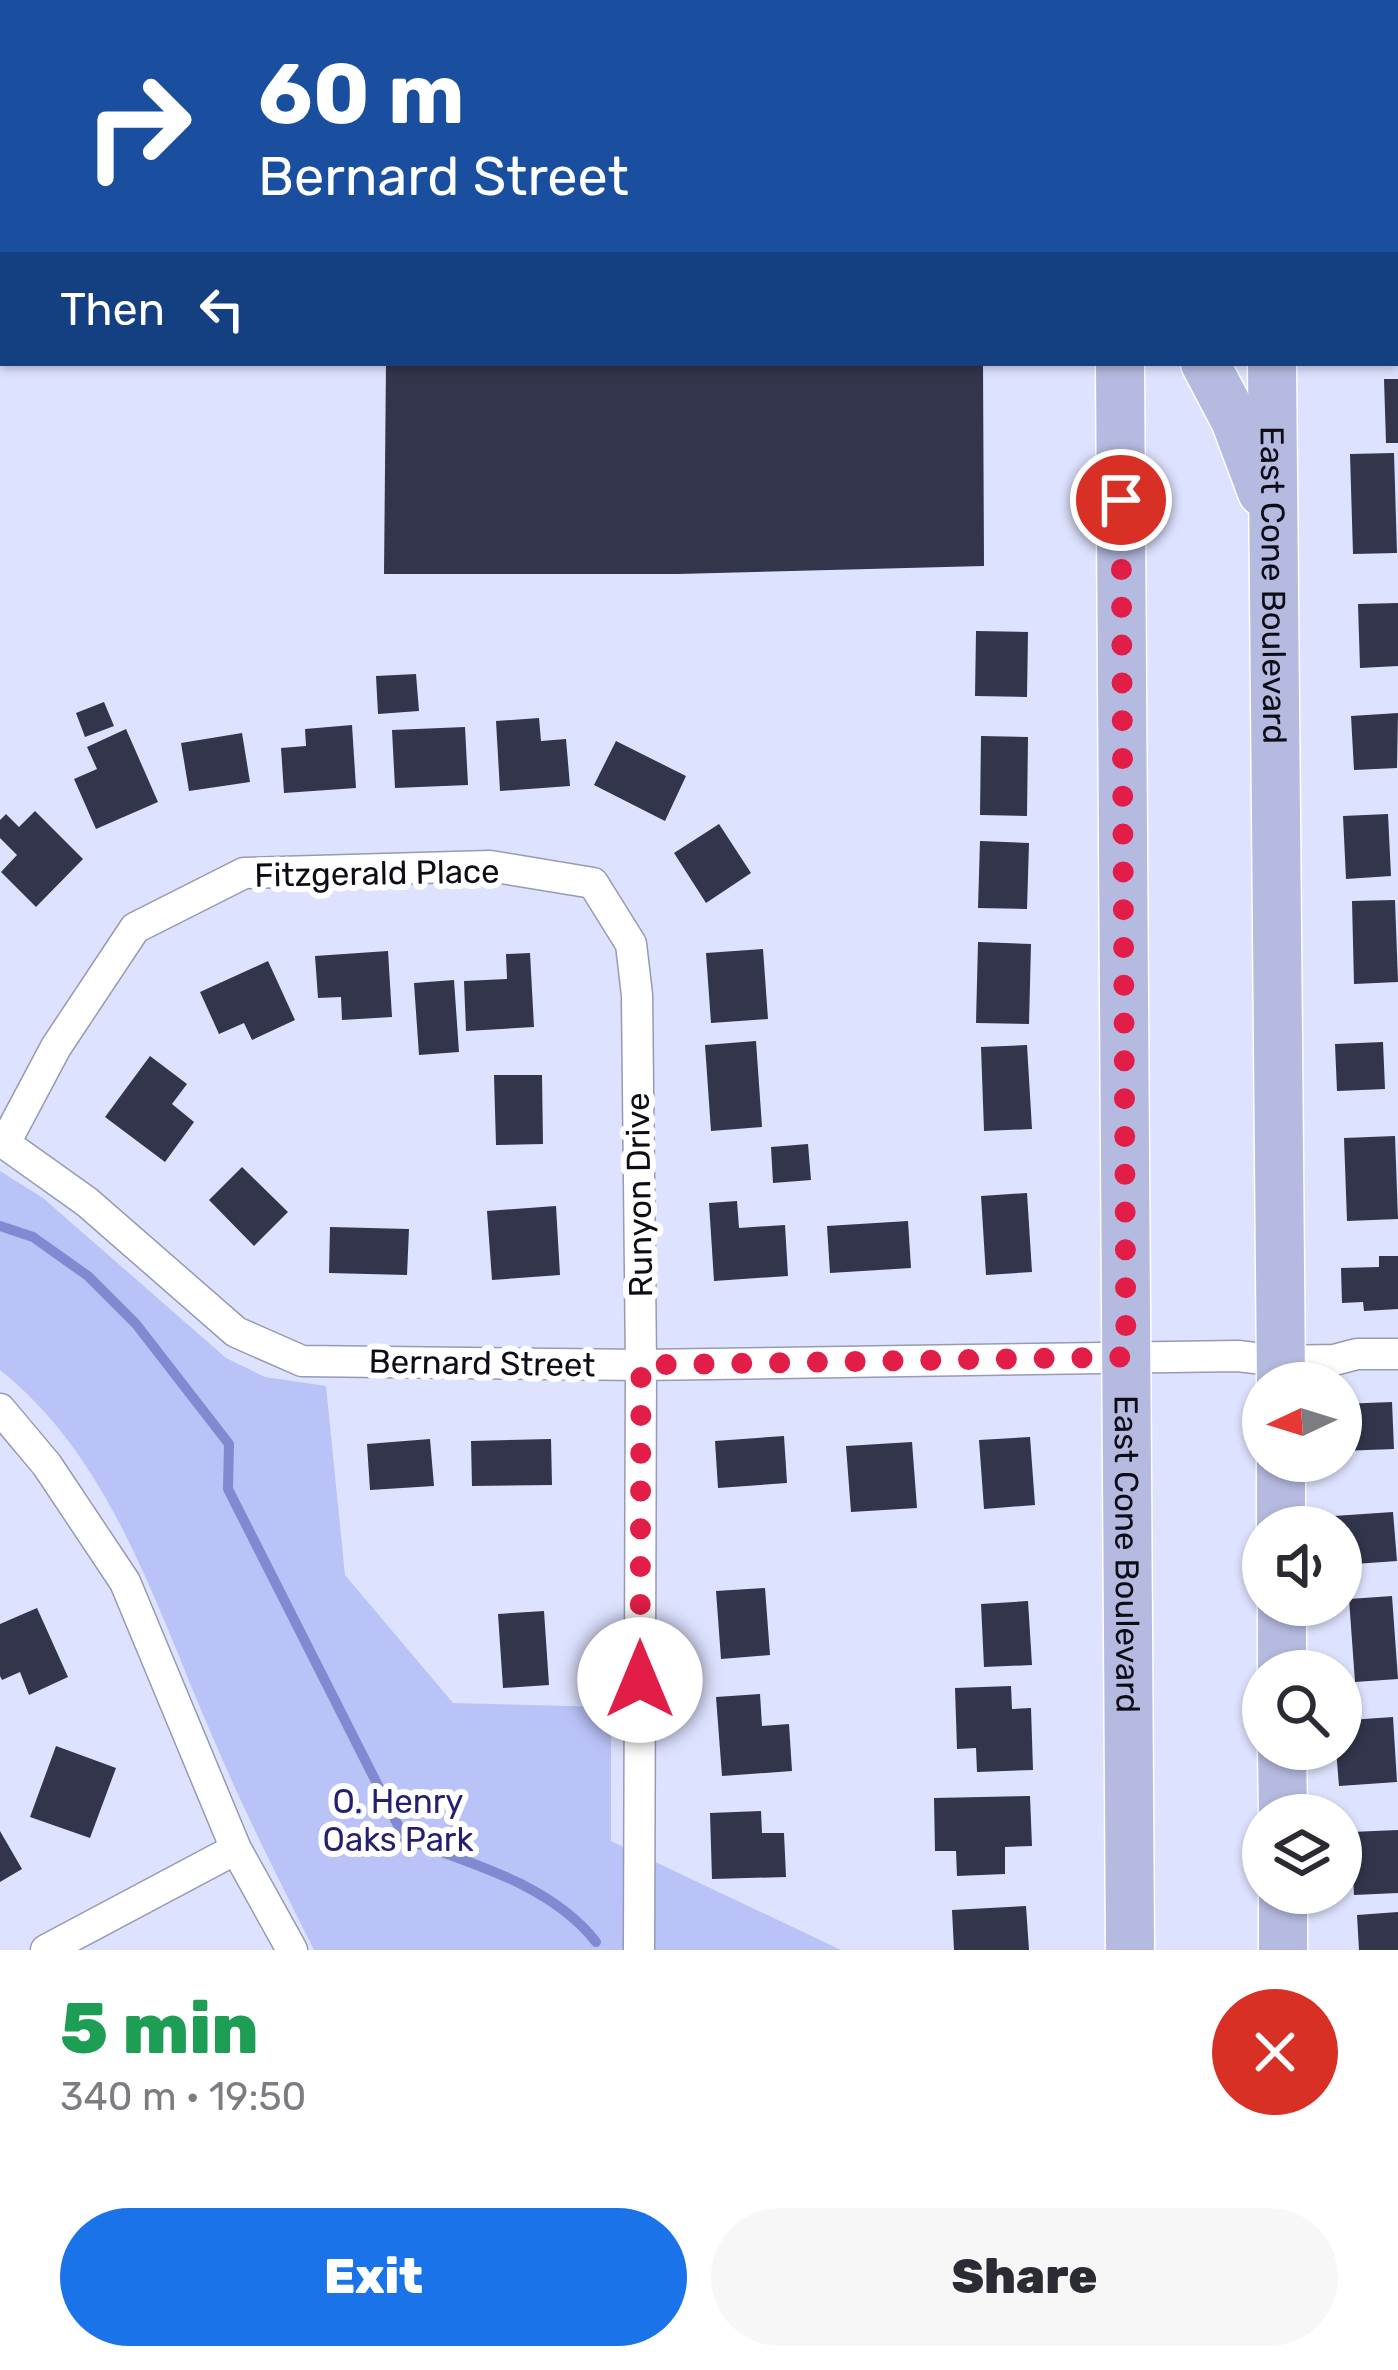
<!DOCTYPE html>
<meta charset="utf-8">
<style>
:root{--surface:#fff;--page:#f7f7f7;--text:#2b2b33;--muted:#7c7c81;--accent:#1a73e8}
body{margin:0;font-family:Rubik,sans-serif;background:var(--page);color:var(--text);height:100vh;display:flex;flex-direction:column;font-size:45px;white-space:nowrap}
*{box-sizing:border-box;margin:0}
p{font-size:39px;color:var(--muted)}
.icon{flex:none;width:66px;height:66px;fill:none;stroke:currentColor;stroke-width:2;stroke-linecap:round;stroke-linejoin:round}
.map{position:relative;height:1950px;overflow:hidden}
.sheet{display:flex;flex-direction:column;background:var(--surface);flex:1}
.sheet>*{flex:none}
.guide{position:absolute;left:0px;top:0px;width:1398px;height:366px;box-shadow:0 3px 9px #0004;background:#1a4fa0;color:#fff;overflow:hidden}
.needle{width:78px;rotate:266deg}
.buttons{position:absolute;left:1242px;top:1362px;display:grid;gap:24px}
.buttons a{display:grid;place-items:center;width:120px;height:120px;border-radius:50%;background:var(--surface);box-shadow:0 3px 9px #0004;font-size:60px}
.pin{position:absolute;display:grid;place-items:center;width:102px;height:102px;color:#fff;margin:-51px;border:6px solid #fff;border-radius:50%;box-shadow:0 3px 12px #0007}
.me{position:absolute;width:132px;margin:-66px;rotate:0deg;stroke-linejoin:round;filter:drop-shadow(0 0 9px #0008)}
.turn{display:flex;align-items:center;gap:42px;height:252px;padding:0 60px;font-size:54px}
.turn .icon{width:156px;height:156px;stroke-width:2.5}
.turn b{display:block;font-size:84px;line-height:102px}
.then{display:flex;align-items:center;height:114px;padding:0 60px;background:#0003;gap:24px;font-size:45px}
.round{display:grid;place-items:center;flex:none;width:126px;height:126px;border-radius:63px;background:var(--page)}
.overview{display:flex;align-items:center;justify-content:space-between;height:204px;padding:0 60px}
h1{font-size:72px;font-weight:800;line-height:90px;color:#1e9e55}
.button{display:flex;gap:24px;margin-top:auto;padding:24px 60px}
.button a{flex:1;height:138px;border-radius:72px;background:var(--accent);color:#fff;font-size:48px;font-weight:800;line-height:138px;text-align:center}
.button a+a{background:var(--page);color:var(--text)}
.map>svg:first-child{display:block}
.green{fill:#bac3f8}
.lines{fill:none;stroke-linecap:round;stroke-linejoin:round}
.stream{stroke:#818ad0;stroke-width:10}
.building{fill:#32354b}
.service-casing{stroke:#969ab4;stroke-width:18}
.minor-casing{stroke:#969ab4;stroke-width:33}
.primary-casing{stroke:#fff;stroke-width:51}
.service{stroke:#fff;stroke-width:15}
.minor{stroke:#fff;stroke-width:30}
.primary{stroke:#b5bae0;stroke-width:48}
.route{stroke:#e11d48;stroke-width:21;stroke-dasharray:0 37.8}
.labels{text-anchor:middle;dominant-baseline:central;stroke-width:12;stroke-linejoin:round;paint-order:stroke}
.street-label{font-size:33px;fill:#0c0d16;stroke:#fff}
.park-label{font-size:33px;fill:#241f70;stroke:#fff}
</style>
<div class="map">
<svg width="1398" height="1950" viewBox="0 0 1398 1950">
<rect width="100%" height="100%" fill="#dde2fe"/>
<path class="green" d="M0,1171L43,1198L226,1358L265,1377L326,1386L345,1575L453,1703L611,1707V1841L841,1950H314C278,1878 242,1807 211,1733C156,1607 112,1459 0,1370Z"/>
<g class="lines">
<path class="stream" d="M0,1226L33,1237L88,1276L136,1324L229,1444L228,1489L405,1839C471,1863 552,1885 596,1942"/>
</g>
<path class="building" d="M386,363H983L984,566L678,574H384Z
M1384,379H1398V443H1386Z
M1394,453L1397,553L1353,554L1350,454Z
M1398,603V666L1360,668L1358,604Z
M976,631L1028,632L1027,697L975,696Z
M416,674L419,711L378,714L376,676Z
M104,702L114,726L85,737L76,713Z
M1398,713L1397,768L1354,770L1351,716Z
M539,718L541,741L566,739L570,786L500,791L496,721Z
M352,725L356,788L284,793L281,748L306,746L305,729Z
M465,727L468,785L395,788L392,730Z
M126,729L158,802L96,829L74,779L97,769L87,747Z
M242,733L250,782L189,791L181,743Z
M981,736L1028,737L1027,816L980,815Z
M616,741L686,776L665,821L594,785Z
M35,811L83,859L36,907L1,872L17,855L0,838V820L6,814L19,827Z
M1388,814L1391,876L1346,879L1343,816Z
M719,824L751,873L706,903L674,853Z
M980,841L1029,843L1027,909L978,908Z
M1395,900L1398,982L1354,984L1352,901Z
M978,942L1031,944L1029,1024L976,1023Z
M763,949L768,1019L711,1023L706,953Z
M388,951L392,1017L342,1020L341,997L318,998L315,956Z
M530,953L534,1027L466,1031L464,981L507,979L506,954Z
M268,961L295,1020L252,1040L244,1023L219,1034L200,992Z
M454,980L459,1052L419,1055L414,983Z
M756,1041L762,1127L711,1131L705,1045Z
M1383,1042L1385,1089L1337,1091L1335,1044Z
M1027,1045L1032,1129L984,1131L981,1047Z
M150,1056L187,1084L172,1104L194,1122L165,1162L105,1117Z
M494,1075H542L543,1144L496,1145Z
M1395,1136L1398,1219L1347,1221L1344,1138Z
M808,1144L811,1180L773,1183L771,1147Z
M242,1167L288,1212L254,1246L209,1200Z
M1027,1193L1032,1272L986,1275L981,1196Z
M737,1201L739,1228L785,1225L788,1276L714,1281L709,1203Z
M556,1206L560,1275L492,1280L487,1211Z
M908,1221L911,1268L830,1273L827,1226Z
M330,1227L409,1229L407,1275L329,1273Z
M1379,1256H1398V1309L1364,1311L1363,1302L1342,1303L1341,1268L1379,1267Z
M1392,1402L1394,1449L1341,1451V1404Z
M784,1436L787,1483L718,1488L715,1441Z
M1030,1437L1035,1505L984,1509L979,1440Z
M430,1439L434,1486L370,1490L367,1444Z
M551,1439L552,1485L472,1486L471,1441Z
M912,1442L917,1508L851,1512L846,1446Z
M1393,1512L1397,1561L1341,1565V1527H1335L1334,1516Z
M765,1588L770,1655L721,1659L716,1591Z
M1392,1596L1398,1679L1355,1682L1349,1599Z
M1028,1601L1032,1665L984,1667L981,1604Z
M37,1608L68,1677L29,1695L20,1672L2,1680L0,1676V1624Z
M544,1611L549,1685L503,1688L498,1614Z
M1011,1686L1012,1709L1031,1708L1033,1770L977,1772L976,1748L957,1749L955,1688Z
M760,1694L762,1726L789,1724L792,1771L722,1776L716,1697Z
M1393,1717L1397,1782L1339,1786L1336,1749H1341V1736H1350L1349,1720Z
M56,1746L116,1768L90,1838L30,1817Z
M1030,1796L1032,1846L1005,1847V1874L957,1876L956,1851H935L934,1798Z
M761,1811L762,1833H784L786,1877L712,1879L710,1813Z
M1398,1830V1893L1354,1895L1351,1832Z
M0,1831L22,1869L0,1882Z
M1026,1906L1029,1950H954L952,1910Z
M1398,1912V1950H1359L1357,1915Z"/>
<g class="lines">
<g class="service-casing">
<path id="service" d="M1395,232L1398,230"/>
</g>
<g class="minor-casing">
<path id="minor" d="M0,1140L87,1202L236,1332L302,1361L641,1365L1238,1356L1280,1361L1334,1360L1357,1354H1398
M5,1143L56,1047L135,928L244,873L490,866L593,883L631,944L637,995L641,1365L639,1950
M0,1409L47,1465L125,1582L236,1849L292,1950
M46,1950L236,1849"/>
</g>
<g class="primary-casing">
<g id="primary">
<path d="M1117,0V3"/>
<path d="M1264,0V3"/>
<path id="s1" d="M1120,363L1130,1950"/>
<path d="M1205,363L1235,420L1262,492"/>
<path id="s2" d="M1272,363L1281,1383"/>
<path d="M1281,1461V1527"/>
<path d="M1282,1605V1671"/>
<path d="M1282,1749L1283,1815"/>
<path d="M1283,1893V1950"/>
</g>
</g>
<use href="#service" class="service"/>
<use href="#minor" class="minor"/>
<use href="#primary" class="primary"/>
</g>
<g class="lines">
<path class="route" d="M640,1680L641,1365L1126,1357L1121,500"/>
</g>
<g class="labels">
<g class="street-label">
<text stroke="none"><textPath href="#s2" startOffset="222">East Cone Boulevard</textPath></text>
<text transform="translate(377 873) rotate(-1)">Fitzgerald Place</text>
<text transform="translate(639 1195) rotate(-91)">Runyon Drive</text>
<text transform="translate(482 1363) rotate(1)">Bernard Street</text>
<text stroke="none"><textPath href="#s1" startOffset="1191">East Cone Boulevard</textPath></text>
</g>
<g class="park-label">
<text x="398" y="1801">O. Henry<tspan x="398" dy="38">Oaks Park</tspan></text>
</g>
</g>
</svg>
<div class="buttons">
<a><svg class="needle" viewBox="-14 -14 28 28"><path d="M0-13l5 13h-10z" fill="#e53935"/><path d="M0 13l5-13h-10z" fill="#7c7c81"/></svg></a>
<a><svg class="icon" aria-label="sound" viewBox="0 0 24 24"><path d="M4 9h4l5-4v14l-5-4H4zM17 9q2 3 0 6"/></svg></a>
<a><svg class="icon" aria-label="search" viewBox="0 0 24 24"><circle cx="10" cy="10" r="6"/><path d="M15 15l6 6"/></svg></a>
<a><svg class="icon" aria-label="layers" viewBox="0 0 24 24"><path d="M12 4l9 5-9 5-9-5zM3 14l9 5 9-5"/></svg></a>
</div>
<div class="pin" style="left:1121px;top:500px;background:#d93025"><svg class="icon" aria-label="arrive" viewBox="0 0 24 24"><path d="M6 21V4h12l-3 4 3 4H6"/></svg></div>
<svg class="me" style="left:640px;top:1680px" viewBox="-20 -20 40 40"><circle r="19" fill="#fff"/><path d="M0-13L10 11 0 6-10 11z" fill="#e11d48"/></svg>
<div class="guide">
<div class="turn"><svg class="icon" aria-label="right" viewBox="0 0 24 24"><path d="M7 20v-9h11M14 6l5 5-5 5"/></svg><div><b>60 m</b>Bernard Street</div></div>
<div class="then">Then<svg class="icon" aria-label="left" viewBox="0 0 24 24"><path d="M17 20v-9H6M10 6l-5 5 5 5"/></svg></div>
</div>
</div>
<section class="sheet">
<div class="overview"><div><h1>5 min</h1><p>340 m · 19:50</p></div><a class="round" style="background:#d93025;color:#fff"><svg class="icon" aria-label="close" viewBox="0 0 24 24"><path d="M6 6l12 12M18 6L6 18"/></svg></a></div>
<div class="button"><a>Exit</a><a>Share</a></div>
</section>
